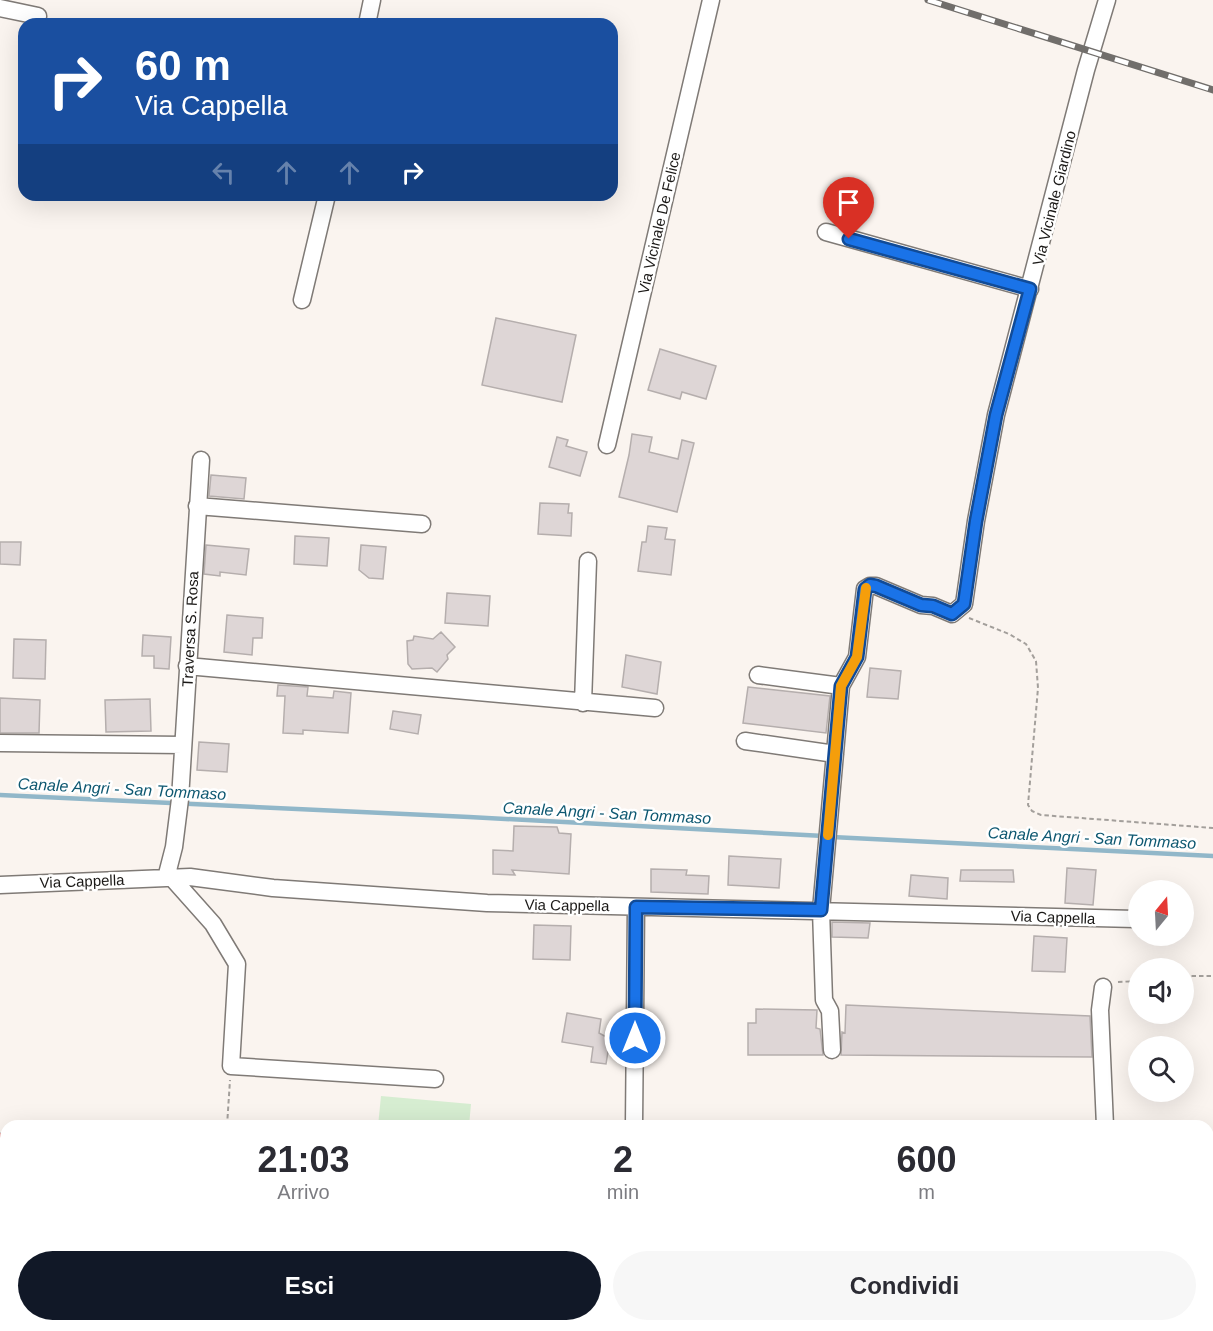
<!DOCTYPE html>
<html lang="it">
<style>
:root{--surface:#fff;--page:#f7f7f7;--text:#2b2b33;--muted:#7c7c81;--accent:#111827}
body{margin:0;font-family:Arial,sans-serif;background:var(--page);color:var(--text);height:100vh;display:flex;flex-direction:column;font-size:22px;white-space:nowrap}
*{box-sizing:border-box;margin:0}
p{font-size:20px;color:var(--muted)}
.icon{flex:none;width:33px;height:33px;fill:none;stroke:currentColor;stroke-width:2;stroke-linecap:round;stroke-linejoin:round}
.map{position:relative;flex:1;overflow:hidden}
.panel{position:absolute;left:0px;top:1120px;width:1214px;height:212px;display:flex;flex-direction:column;background:var(--surface);border-radius:18px 18px 0 0;box-shadow:0 6px 24px #0002}
.panel>*{flex:none}
.top-card{position:absolute;left:18px;top:18px;width:600px;height:183px;border-radius:18px;box-shadow:0 6px 24px #0002;background:#1a4fa0;color:#fff;overflow:hidden}
.needle{width:39px;rotate:18deg}
.fabs{position:absolute;left:1128px;top:880px;display:grid;gap:12px}
.fabs a{display:grid;place-items:center;width:66px;height:66px;border-radius:50%;background:var(--surface);box-shadow:0 6px 24px #0002;font-size:30px}
.pin{position:absolute;display:grid;place-items:center;width:51px;height:51px;color:#fff;margin:-62px -26px;border-radius:50% 50% 50% 0;rotate:-45deg;box-shadow:0 0 6px #0007}
.pin .icon{rotate:45deg}
.me{position:absolute;width:66px;margin:-33px;rotate:0deg;stroke-linejoin:round;filter:drop-shadow(0 0 4px #0008)}
.turn{display:flex;align-items:center;gap:21px;height:126px;padding:0 18px;font-size:27px}
.turn .icon{width:78px;height:78px;stroke-width:2.5}
.turn b{display:block;font-size:42px;line-height:51px}
.lanes{display:flex;align-items:center;height:57px;padding:0 18px;background:#0003;justify-content:center;gap:30px;direction:ltr}
.lanes .off{opacity:.35}
.eta{display:flex;justify-content:space-evenly;align-items:center;height:102px;text-align:center}
.eta b{font-size:36px;font-weight:700;line-height:42px}
.action{display:flex;gap:12px;margin-top:auto;padding:12px 18px}
.action a{flex:1;height:69px;border-radius:36px;background:var(--accent);color:#fff;font-size:24px;font-weight:700;line-height:69px;text-align:center}
.action a+a{background:var(--page);color:var(--text)}
.map>svg:first-child{display:block}
.green{fill:#d6edd1}
.lines{fill:none;stroke-linecap:round;stroke-linejoin:round}
.stream{stroke:#91b7c9;stroke-width:4.5}
.building{fill:#ded6d6;stroke:#b5aead;stroke-width:1.5}
.street-casing{stroke:#7f7a76;stroke-width:19}
.secondary-casing{stroke:#7f7a76;stroke-width:26}
.highway-casing{stroke:#d1d1d1;stroke-width:32}
.path{stroke:#a39f9b;stroke-width:2;stroke-dasharray:4.5 3;stroke-linecap:butt}
.street{stroke:#fff;stroke-width:16}
.secondary{stroke:#fff;stroke-width:24}
.highway{stroke:#dc7d79;stroke-width:30}
.rail-casing{stroke:#716e6b;stroke-width:7}
.rail{stroke:#fff;stroke-width:4.5;stroke-dasharray:14;stroke-linecap:butt}
.route-casing{stroke:#114b97;stroke-width:15}
.route{stroke:#1a73e8;stroke-width:10}
.slow{stroke:#f59e0b;stroke-width:10}
.labels{text-anchor:middle;dominant-baseline:central;stroke-width:5;stroke-linejoin:round;paint-order:stroke}
.street-label{font-size:15px;fill:#1b1917;stroke:#fff}
.water-label{font-size:16px;font-style:italic;fill:#0e5871;stroke:#fff}
</style>
<div class="map">
<svg width="1213" height="1331" viewBox="0 0 1213 1331">
<rect width="100%" height="100%" fill="#faf4ef"/>
<path class="green" d="M381,1096L471,1104L469,1126H378Z"/>
<g class="lines">
<path class="stream" d="M0,795L469,817L824,836
M832,837L1213,856"/>
</g>
<path class="building" d="M496,318L576,335L562,402L482,385Z
M660,349L716,366L706,399L682,392L680,399L648,390Z
M632,434L652,437L649,452L678,459L682,440L694,443L677,512L619,497L629,455Z
M557,437L568,440L566,446L587,452L580,476L549,467Z
M211,475L246,478L244,499L209,496Z
M540,503L569,504L568,513H572L571,536L538,534Z
M648,526L667,528L665,539L675,540L671,575L638,571L642,542H646Z
M295,536L329,538L327,566L294,564Z
M0,542H21L20,565L0,564Z
M206,545L249,549L246,575L220,572V576L204,574Z
M361,545L386,547L383,579L369,578L359,570Z
M447,593L490,596L488,626L445,623Z
M227,615L263,618L262,638H253L252,655L224,652Z
M441,632L455,647L447,655L448,659L437,672L432,668L412,669L408,664L407,641L413,640L414,636L433,639Z
M143,635L171,637L169,669L154,668V656H142Z
M14,639L46,640L45,679L13,678Z
M626,655L661,662L657,694L622,687Z
M870,668L901,671L898,699L867,697Z
M278,685L308,687L307,696L333,698L334,691L351,693L348,733L303,730V734L283,733L285,696H277Z
M748,687L830,696L826,733L743,723Z
M0,698L40,700L39,733H0Z
M150,699L151,731L106,732L105,700Z
M393,711L421,715L418,734L390,729Z
M199,742L229,744L227,772L197,770Z
M514,826L557,827L559,833L571,834L569,874L512,870L515,875L493,874V850L513,851Z
M729,856L781,859L779,888L728,885Z
M1067,868L1096,870L1093,905L1065,903Z
M651,869L687,870L686,875L709,876L708,894L651,892Z
M961,870H1013L1014,882L960,881Z
M911,875L948,878L947,899L909,896Z
M832,922L870,923L868,938L832,937Z
M534,925L571,926L570,960L533,959Z
M1034,936L1067,938L1065,972L1032,971Z
M846,1005L1090,1016L1092,1057L841,1055L842,1032L845,1033Z
M756,1009L817,1010L816,1028L820,1029L823,1055H748V1023H756Z
M567,1013L601,1019L599,1033L610,1039L606,1064L591,1062L593,1047L562,1042Z"/>
<g class="lines">
<g class="street-casing">
<path id="street" d="M0,8L38,16
M367,24L372,0
M826,232L1030,289
M302,300L327,195
M607,445L711,0
M197,506L422,524
M187,666L655,708
M758,675L841,686
M583,703L588,561
M745,741L835,754
M0,743L183,745
M166,878L174,847L180,799L201,460
M172,878L213,924L237,964L231,1066L435,1079
M0,885L190,877L273,888L487,903L1135,919
M1103,987L1100,1010L1105,1126
M832,1050L830,1011L824,1000L821,910L841,686L857,657L865,589L870,586H876L921,605L933,606L952,614L964,604L976,521L996,415L1086,70L1107,0
M634,1126L636,907
M1208,1231H1213
M1189,1326L1190,1331"/>
</g>
<g class="secondary-casing">
<path id="secondary" d="M0,1251H6
M166,1326L173,1331"/>
</g>
<g class="highway-casing">
<path id="highway" d="M0,1148L6,1153
M249,1326L256,1331
M280,1326L287,1331"/>
</g>
<path class="path" d="M969,618L1009,634L1026,644L1036,661L1038,688L1028,805L1032,811L1041,815L1213,828
M1184,976H1213
M1118,982L1138,981
M227,1126L230,1080"/>
<use href="#street" class="street"/>
<use href="#secondary" class="secondary"/>
<use href="#highway" class="highway"/>
<g class="rail-casing">
<path id="rail" d="M928,0L1213,90"/>
</g>
<use href="#rail" class="rail"/>
</g>
<g class="lines">
<g class="route-casing">
<path id="route" d="M635,1038L636,907L821,910L841,686L857,657L865,589L870,585L876,586L921,605L933,606L952,614L964,604L976,521L996,415L1030,289L849,239"/>
</g>
<use href="#route" class="route"/>
<path class="slow" d="M828,835L841,686L857,657L866,588"/>
</g>
<g class="labels">
<g class="street-label">
<text transform="translate(1054 198) rotate(-76)">Via Vicinale Giardino</text>
<text transform="translate(659 223) rotate(-77)">Via Vicinale De Felice</text>
<text transform="translate(190 629) rotate(-87)">Traversa S. Rosa</text>
<text transform="translate(82 881) rotate(-2)">Via Cappella</text>
<text transform="translate(567 905) rotate(1)">Via Cappella</text>
<text transform="translate(1053 917) rotate(2)">Via Cappella</text>
</g>
<g class="water-label">
<text transform="translate(122 789) rotate(3)">Canale Angri - San Tommaso</text>
<text transform="translate(607 813) rotate(3)">Canale Angri - San Tommaso</text>
<text transform="translate(1092 838) rotate(3)">Canale Angri - San Tommaso</text>
</g>
</g>
</svg>
<div class="fabs">
<a><svg class="needle" viewBox="-14 -14 28 28"><path d="M0-13l5 13h-10z" fill="#e53935"/><path d="M0 13l5-13h-10z" fill="#7c7c81"/></svg></a>
<a><svg class="icon" aria-label="sound" viewBox="0 0 24 24"><path d="M4 9h4l5-4v14l-5-4H4zM17 9q2 3 0 6"/></svg></a>
<a><svg class="icon" aria-label="search" viewBox="0 0 24 24"><circle cx="10" cy="10" r="6"/><path d="M15 15l6 6"/></svg></a>
</div>
<div class="pin" style="left:849px;top:239px;background:#d93025"><svg class="icon" aria-label="arrive" viewBox="0 0 24 24"><path d="M6 21V4h12l-3 4 3 4H6"/></svg></div>
<svg class="me" style="left:635px;top:1038px" viewBox="-20 -20 40 40"><circle r="17" fill="#1a73e8" stroke="#fff" stroke-width="3"/><path d="M0-11L8 9 0 5-8 9z" fill="#fff"/></svg>
<div class="top-card">
<div class="turn"><svg class="icon" aria-label="right" viewBox="0 0 24 24"><path d="M7 20v-9h11M14 6l5 5-5 5"/></svg><div><b>60 m</b>Via Cappella</div></div>
<div class="lanes"><svg class="icon off" aria-label="left" viewBox="0 0 24 24"><path d="M17 20v-9H6M10 6l-5 5 5 5"/></svg><svg class="icon off" aria-label="ahead" viewBox="0 0 24 24"><path d="M12 20V5M6 11l6-6 6 6"/></svg><svg class="icon off" aria-label="ahead" viewBox="0 0 24 24"><path d="M12 20V5M6 11l6-6 6 6"/></svg><svg class="icon" aria-label="right" viewBox="0 0 24 24"><path d="M7 20v-9h11M14 6l5 5-5 5"/></svg></div>
</div>
<section class="panel">
<div class="eta">
<div><b>21:03</b><p>Arrivo</p></div>
<div><b>2</b><p>min</p></div>
<div><b>600</b><p>m</p></div>
</div>
<div class="action"><a>Esci</a><a>Condividi</a></div>
</section>
</div>
